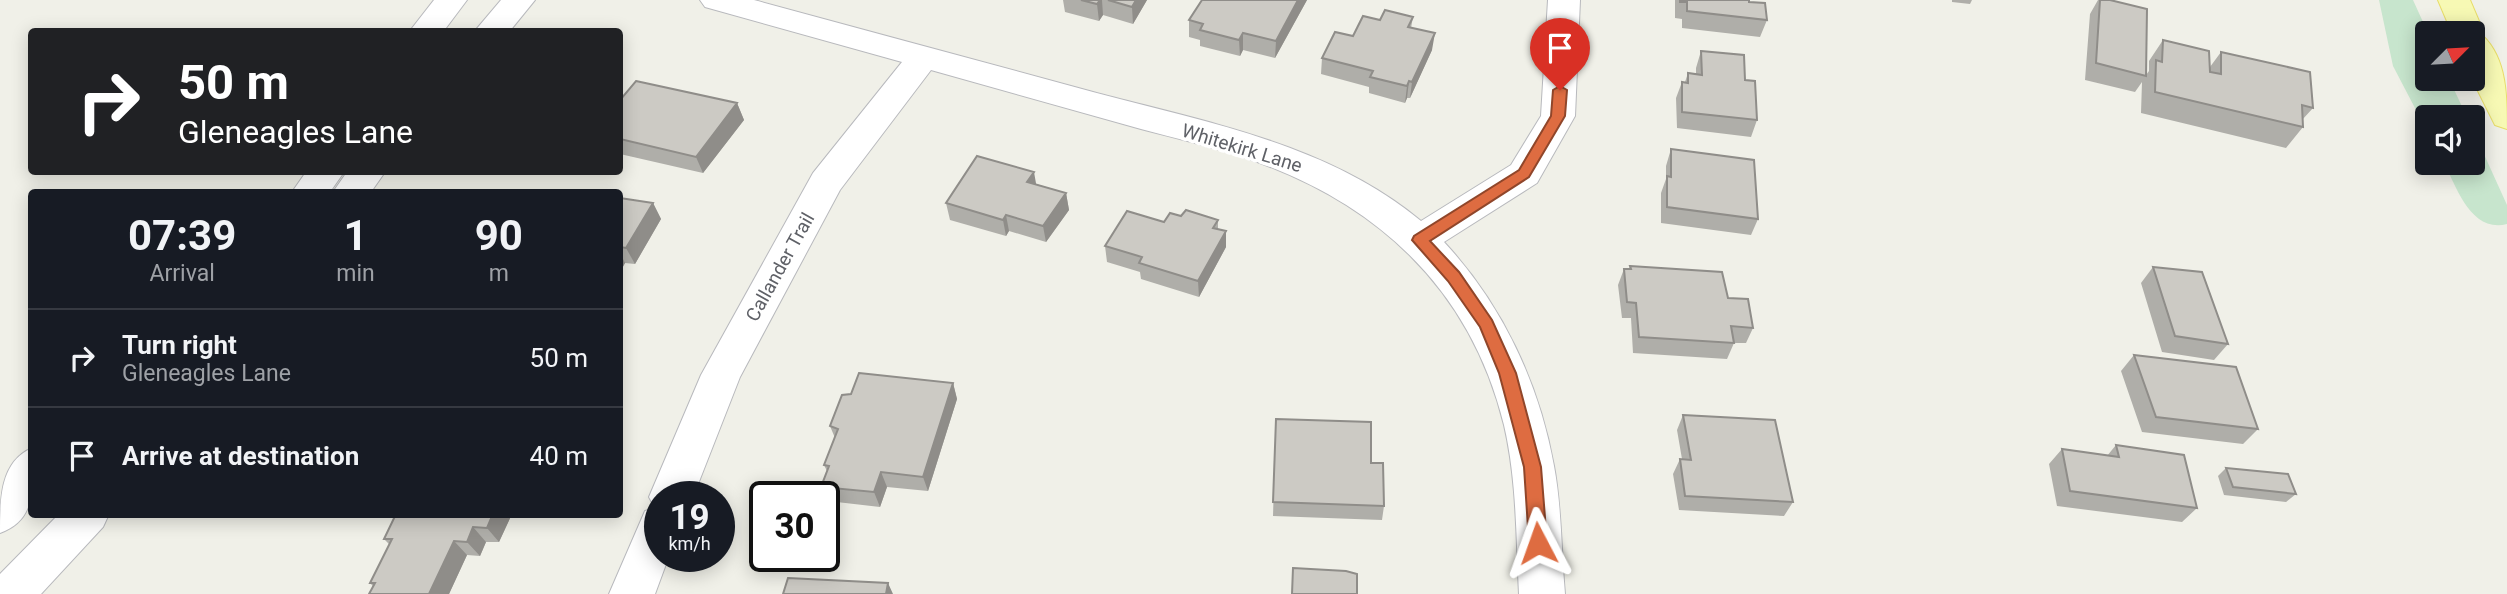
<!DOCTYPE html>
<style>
:root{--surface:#171b24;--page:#20242c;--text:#f1f3f6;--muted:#9ea1a6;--line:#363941}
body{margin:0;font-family:Roboto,sans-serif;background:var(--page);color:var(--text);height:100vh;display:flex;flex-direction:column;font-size:26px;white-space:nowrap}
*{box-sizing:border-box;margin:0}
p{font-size:23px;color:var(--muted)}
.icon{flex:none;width:38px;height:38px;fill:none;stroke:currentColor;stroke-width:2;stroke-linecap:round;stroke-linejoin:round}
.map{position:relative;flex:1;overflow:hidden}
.panel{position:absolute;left:28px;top:189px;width:595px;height:329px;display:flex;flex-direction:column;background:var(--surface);border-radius:7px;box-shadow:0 4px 18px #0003}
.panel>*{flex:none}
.top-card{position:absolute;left:28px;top:28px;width:595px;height:147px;border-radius:7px;box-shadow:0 4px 18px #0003;background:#202124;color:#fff;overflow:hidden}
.needle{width:46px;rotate:66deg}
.buttons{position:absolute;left:2415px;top:21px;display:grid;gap:14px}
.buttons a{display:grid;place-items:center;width:70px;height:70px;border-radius:7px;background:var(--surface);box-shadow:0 4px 18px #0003;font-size:35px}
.speed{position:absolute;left:644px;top:481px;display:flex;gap:14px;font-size:35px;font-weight:700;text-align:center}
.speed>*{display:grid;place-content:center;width:91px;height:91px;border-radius:50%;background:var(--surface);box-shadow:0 4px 18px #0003;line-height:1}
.speed small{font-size:18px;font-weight:400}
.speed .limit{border:4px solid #111;border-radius:10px;background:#fff;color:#111}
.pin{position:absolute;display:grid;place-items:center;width:60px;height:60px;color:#fff;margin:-72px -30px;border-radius:50% 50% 50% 0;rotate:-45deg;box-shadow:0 0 7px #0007}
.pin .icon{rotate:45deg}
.me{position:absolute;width:77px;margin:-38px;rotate:356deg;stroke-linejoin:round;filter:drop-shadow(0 0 5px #0008)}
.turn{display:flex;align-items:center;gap:24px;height:147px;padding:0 35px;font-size:32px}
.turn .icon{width:91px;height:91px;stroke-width:2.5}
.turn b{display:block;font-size:49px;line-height:60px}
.eta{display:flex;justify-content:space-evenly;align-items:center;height:119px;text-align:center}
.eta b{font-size:42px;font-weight:700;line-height:49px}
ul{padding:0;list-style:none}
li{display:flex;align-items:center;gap:21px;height:98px;padding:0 35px;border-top:2px solid var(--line)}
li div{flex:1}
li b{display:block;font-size:26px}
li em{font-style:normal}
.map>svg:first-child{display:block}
.green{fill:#c7e5cd}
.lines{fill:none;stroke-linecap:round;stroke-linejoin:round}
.minor-casing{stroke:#b8b9bd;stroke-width:2}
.major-casing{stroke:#e8dd69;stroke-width:2}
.minor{fill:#fff;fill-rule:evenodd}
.major{fill:#f7f9b4;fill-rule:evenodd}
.wall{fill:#afaea9}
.shaded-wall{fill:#8f8d89}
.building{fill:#cccac4;stroke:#8f8d89;stroke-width:2}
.route{fill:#de6c41;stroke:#90462a;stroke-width:2}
.labels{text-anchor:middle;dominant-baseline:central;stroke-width:7;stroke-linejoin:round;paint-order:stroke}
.street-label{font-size:19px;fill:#5f6167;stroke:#fff}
</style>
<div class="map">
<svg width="2507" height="594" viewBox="0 0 2507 594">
<rect width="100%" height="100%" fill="#f0f0e8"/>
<path class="green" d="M2379,0H2413L2428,33L2427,79H2449L2467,117H2427V131L2393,66Z
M2473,130L2507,205V224C2471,233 2457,188 2444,163H2473Z"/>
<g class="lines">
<g class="minor-casing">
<path id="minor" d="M434,0H467L443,32H409Z
M501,0H535L509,32H474Z
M700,0H754C867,31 980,61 1093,92C1205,122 1329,144 1421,221L1511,165L1541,116L1548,0H1580L1575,116L1537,183L1444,242C1502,304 1539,383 1554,466C1562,508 1561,551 1565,594H1519C1516,537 1517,481 1504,425C1470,287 1375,201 1243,157C1209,146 1175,138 1141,129C1071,109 1001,90 931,70L840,190L740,377L693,497H660V556H669L655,594H609L645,511L655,508L649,497L701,375L813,173L902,62L705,7Z
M306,172H344L330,192H292Z
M347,172H385L371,192H333Z
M32,448C32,483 39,519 0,533C0,499 0,462 32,448Z
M59,514H109L103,527L41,594H0V574Z"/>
</g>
<g class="major-casing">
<path id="major" d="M2438,0H2470L2484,33L2483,36C2507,59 2507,97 2507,129L2495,125L2472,79L2473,33H2452Z"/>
</g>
<use href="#minor" class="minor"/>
<use href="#major" class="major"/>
</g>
<path class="wall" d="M1063,0H1147L1133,24L1103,15L1099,21L1065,12Z
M1202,0H1307L1275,58L1243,50L1240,56L1200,46V40L1189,37V20Z
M1675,0H1749V2L1767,20L1760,37L1682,28V19L1675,18Z
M1952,0H1972L1970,4L1952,2Z
M2098,0H2110L2146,75L2149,71V61L2163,40L2210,67L2221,52L2313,108L2302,120L2303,127L2286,148L2141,113L2142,82L2135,92L2085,80L2090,14Z
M1413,17L1411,28L1432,50L1410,98H1407L1405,103L1369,93V87L1321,74L1322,58L1353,36L1380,20Z
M1701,51L1745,80L1757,120L1751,137L1677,128L1676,98L1682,82H1685L1688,73L1696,74V68Z
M620,100L737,103L744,120L703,173L620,154Z
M1671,149L1758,219L1751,235L1661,223V193L1666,179V166Z
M1036,184L1066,193L1069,210L1046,242L1009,231L1006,236L950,220L946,203Z
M620,198L653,203L661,219L635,264L625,263L620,272Z
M1181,216L1218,220V229L1226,247L1199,297L1141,279L1140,272L1107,262L1105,246Z
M1630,266L1728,298L1753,328L1746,343H1734L1727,359L1633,353L1631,318H1622L1618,285L1624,269H1629Z
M2153,267L2228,344L2214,360L2162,352L2141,283Z
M2134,355L2258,429L2243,444L2142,432L2121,371Z
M953,383L957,399L928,491L887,487L880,507L828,501L821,487L827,471L824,465L835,438L830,426Z
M1683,415L1793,502L1784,516L1679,510L1673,474L1680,459H1682L1677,430Z
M1276,419L1371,463L1384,506L1382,520L1273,516Z
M2116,445L2197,508L2182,522L2057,506L2049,464L2062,449L2107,456Z
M2226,468L2296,494L2286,502L2224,495L2218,476Z
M512,514L499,542H486L480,556L467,555L449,594H369L373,586L370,583L390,545L384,539Z"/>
<path class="shaded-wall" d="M1100,0H1102L1103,15L1099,21L1097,4Z
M1136,0H1147L1133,24L1132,7Z
M1298,0H1307L1275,58L1276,41Z
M1243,33V50L1240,56L1239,40Z
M1435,33L1432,50L1410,98L1412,82Z
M1409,81L1407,98L1405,103L1407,86Z
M737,103L744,120L703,173L696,157Z
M1034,172L1037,189L1027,182Z
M1066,193L1069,210L1046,242L1043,226Z
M653,203L661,219L635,264L626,248Z
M1006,215L1009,231L1006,236L1003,220Z
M1226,231V247L1199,297L1198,281Z
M620,253L625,263L620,272Z
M953,383L957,399L928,491L923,477Z
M881,472L887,487L880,507L874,492Z
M493,514H512L499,542L487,528Z
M473,527L486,542L480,556L467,542Z
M454,541L467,555L449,594H429Z
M888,583L893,594H886Z"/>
<path class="building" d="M1081,0H1100L1097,4Z
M1108,0H1136L1132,7Z
M1202,0H1298L1276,41L1243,33L1239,40L1200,30L1203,24L1189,20Z
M1680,0H1749V2L1765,3L1767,20L1687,11V2H1680Z
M2100,0H2110L2147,9L2146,76L2096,63Z
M1385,10L1413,17L1408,27L1435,33L1412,82L1409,81L1407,86L1370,77L1373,71L1322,58L1335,32L1353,36L1363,16L1380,20Z
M2163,40L2209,51L2210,72L2221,74V52L2310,72L2313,108L2302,105L2303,127L2155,92L2156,60L2162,62Z
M1701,51L1744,55L1745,80L1755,81L1757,120L1682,112V82L1688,83V73L1702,75Z
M636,81L737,103L696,157L620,139V100Z
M1671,149L1754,160L1758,219L1667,207V176L1671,177Z
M977,156L1034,172L1027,182L1066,193L1043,226L1006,215L1003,220L946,203Z
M620,198L653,203L626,248L620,247Z
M1186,210L1218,220L1213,228L1226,231L1198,281L1139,263L1142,257L1105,246L1127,211L1164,222L1170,213L1181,216Z
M1630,266L1722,272L1728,298L1748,299L1753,328L1731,326L1734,343L1639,337L1636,303L1627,302L1624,269H1631Z
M2153,267L2202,272L2228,344L2175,336Z
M2134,355L2236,367L2258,429L2156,417Z
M859,373L953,383L923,477L881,472L874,492L821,487L829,466L824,465L838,429L830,426L842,395L851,394Z
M1683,415L1775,420L1793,502L1685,496L1680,459L1691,460Z
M1276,419L1371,422V463H1383L1384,506L1273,502Z
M2116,445L2184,455L2197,508L2070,491L2062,449L2119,457Z
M2226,468L2288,474L2296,494L2233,487Z
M396,514H493L487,528L473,527L467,542L454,541L429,594H369L375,583H370L392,539H384Z
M1293,568L1346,571L1357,574V594H1292Z
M788,578L888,583L886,594H783Z"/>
<path class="route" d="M1560,86L1567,90L1565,116L1529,177L1430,241L1459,272L1492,320L1516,373L1541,467L1547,543L1545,549L1538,551L1532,549L1529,543L1524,467L1499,373L1480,327L1448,281L1412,240L1414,236L1519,170L1551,116L1553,90Z"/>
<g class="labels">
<g class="street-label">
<text transform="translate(1242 148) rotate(17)">Whitekirk Lane</text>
<text transform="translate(780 267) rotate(-61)">Callander Trail</text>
</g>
</g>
</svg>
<div class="buttons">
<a><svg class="needle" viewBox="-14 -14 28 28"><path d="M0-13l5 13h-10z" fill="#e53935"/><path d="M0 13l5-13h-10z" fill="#9ea1a6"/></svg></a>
<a><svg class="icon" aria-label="sound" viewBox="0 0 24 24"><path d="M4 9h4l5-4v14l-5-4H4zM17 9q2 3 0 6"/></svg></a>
</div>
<div class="speed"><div>19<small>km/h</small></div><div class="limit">30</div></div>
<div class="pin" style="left:1560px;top:90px;background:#d93025"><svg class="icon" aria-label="arrive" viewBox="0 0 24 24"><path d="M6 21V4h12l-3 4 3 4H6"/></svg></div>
<svg class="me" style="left:1538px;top:543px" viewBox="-20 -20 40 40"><path d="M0-17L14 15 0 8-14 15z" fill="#de6c41" stroke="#fff" stroke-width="4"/></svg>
<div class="top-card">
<div class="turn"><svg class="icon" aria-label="right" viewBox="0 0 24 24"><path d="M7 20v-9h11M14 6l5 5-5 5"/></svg><div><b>50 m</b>Gleneagles Lane</div></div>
</div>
<section class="panel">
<div class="eta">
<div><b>07:39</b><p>Arrival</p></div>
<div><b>1</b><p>min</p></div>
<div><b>90</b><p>m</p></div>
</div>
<ul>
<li><svg class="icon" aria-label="right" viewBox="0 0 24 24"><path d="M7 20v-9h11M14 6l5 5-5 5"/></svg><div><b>Turn right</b><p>Gleneagles Lane</p></div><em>50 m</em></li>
<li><svg class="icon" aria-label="arrive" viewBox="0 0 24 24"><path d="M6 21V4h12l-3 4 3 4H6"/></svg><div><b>Arrive at destination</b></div><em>40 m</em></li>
</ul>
</section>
</div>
